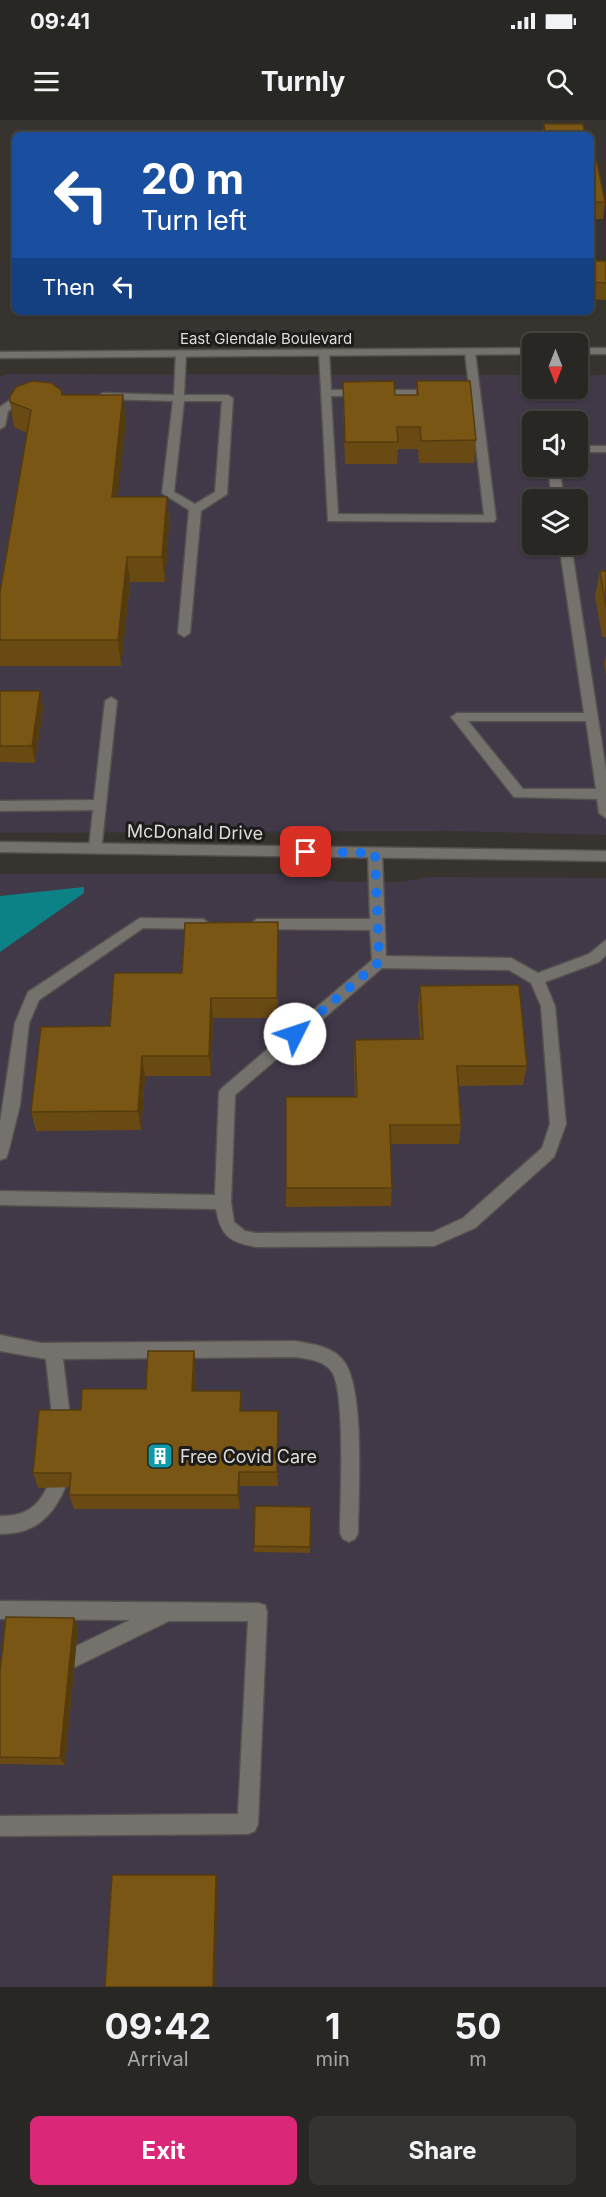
<!DOCTYPE html>
<style>
:root{--surface:#292724;--page:#353331;--text:#f1f3f6;--muted:#a5a5a6;--line:#454441;--accent:#db2777}
body{margin:0;font-family:Inter,sans-serif;background:var(--page);color:var(--text);height:100vh;display:flex;flex-direction:column;font-size:22px;white-space:nowrap}
*{box-sizing:border-box;margin:0}
p{font-size:20px;color:var(--muted)}
.icon{flex:none;width:33px;height:33px;fill:none;stroke:currentColor;stroke-width:2;stroke-linecap:round;stroke-linejoin:round}
.map{position:relative;height:1867px;overflow:hidden}
.panel{display:flex;flex-direction:column;background:var(--surface);flex:1}
.panel>*{flex:none}
.top-card{position:absolute;left:12px;top:12px;width:582px;height:183px;border-radius:9px;box-shadow:0 2px 4px #0004,0 0 0 2px var(--line);background:#1a4fa0;color:#fff;overflow:hidden}
.needle{width:39px;rotate:180deg}
.controls{position:absolute;left:522px;top:213px;display:grid;gap:12px}
.controls a{display:grid;place-items:center;width:66px;height:66px;border-radius:9px;background:var(--surface);box-shadow:0 2px 4px #0004,0 0 0 2px var(--line);font-size:30px}
.pin{position:absolute;display:grid;place-items:center;width:51px;height:51px;color:#fff;margin:-26px;border-radius:12px;box-shadow:0 3px 9px #0006}
.me{position:absolute;width:66px;margin:-33px;rotate:49deg;stroke-linejoin:round;filter:drop-shadow(0 0 4px #0008)}
.turn{display:flex;align-items:center;gap:21px;height:126px;padding:0 30px;font-size:27px}
.turn .icon{width:78px;height:78px;stroke-width:2.5}
.turn b{display:block;font-size:42px;line-height:51px}
.then{display:flex;align-items:center;height:57px;padding:0 30px;background:#0003;gap:12px;font-size:22px}
.eta{display:flex;justify-content:space-evenly;align-items:center;height:102px;text-align:center}
.eta b{font-size:36px;font-weight:700;line-height:42px}
.button{display:flex;gap:12px;margin-top:auto;padding:12px 30px}
.button a{flex:1;height:69px;border-radius:9px;background:var(--accent);color:#fff;font-size:24px;font-weight:700;line-height:69px;text-align:center}
.button a+a{background:var(--page);color:var(--text)}
.status{display:flex;justify-content:space-between;align-items:center;height:42px;padding:0 30px;background:var(--surface);direction:ltr}
.status svg{height:16px;fill:currentColor}
header{display:flex;justify-content:space-between;align-items:center;height:78px;padding:0 30px;background:var(--surface);font-size:27px;font-weight:700}
.map>svg:first-child{display:block}
.commercial{fill:#413848;fill-rule:evenodd}
.water{fill:#0d8286}
.lines{fill:none;stroke-linecap:round;stroke-linejoin:round}
.service-casing{stroke:#54524e;stroke-width:3}
.minor-casing{stroke:#54524e;stroke-width:3}
.tertiary-casing{stroke:#54524e;stroke-width:3}
.service{fill:#75726d;fill-rule:evenodd}
.minor{fill:#75726d;fill-rule:evenodd}
.tertiary{fill:#75726d;fill-rule:evenodd}
.wall{fill:#694a12}
.shaded-wall{fill:#553c0f}
.building{fill:#7a5615;stroke:#553c0f;stroke-width:1.5}
.route{stroke:#1a73e8;stroke-width:10;stroke-dasharray:0 18}
.labels{text-anchor:middle;dominant-baseline:central;stroke-width:6;stroke-linejoin:round;paint-order:stroke}
.far-street-label{font-size:15px;fill:#dedcd9;stroke:#1d1c1a}
.street-label{font-size:18px;fill:#dedcd9;stroke:#1d1c1a}
.poi-label{font-size:18px;fill:#dedcd9;stroke:#1d1c1a;text-anchor:start}
</style>
<div class="status"><b>09:41</b><svg viewBox="0 0 49 12"><path d="M0 12V9h3v3zM5 12V6h3v6zM10 12V3h3v9zM15 12V0h3v12zM26 1h20v11H26zM47 4h2v5h-2z"/></svg></div>
<header><svg class="icon" aria-label="menu" viewBox="0 0 24 24"><path d="M4 6h16M4 12h16M4 18h16"/></svg>Turnly<svg class="icon" aria-label="search" viewBox="0 0 24 24"><circle cx="10" cy="10" r="6"/><path d="M15 15l6 6"/></svg></header>
<div class="map">
<svg width="606" height="1867" viewBox="0 0 606 1867">
<rect width="100%" height="100%" fill="#373430"/>
<path class="commercial" d="M10,254L532,255V268H578V255H606V715L450,711L0,713V256ZM532,302H578V346H532ZM532,380H578V424H532Z
M0,754H279L340,762H400L431,757L606,758V1867H0Z"/>
<path class="water" d="M84,767V773L0,832V776Z"/>
<g class="lines">
<g class="service-casing">
<path id="service" d="M470,229L475,232L496,399L494,402L328,401L319,232L324,229L329,232L331,270H436L441,273L436,276H331L338,394L484,395L465,232Z
M181,230L186,233L184,275H228L233,278L227,374L201,391L190,513L184,517L178,513L189,390L162,373L173,281L103,279L98,276L103,273L174,275L176,233ZM184,281H222L215,372L195,384L174,372Z
M28,275L33,278C27,284 16,286 8,291L5,306L0,309V287L10,280Z
M578,326H606V332H578Z
M548,346H559L564,380H552Z
M559,424H571L606,650V698L599,693L597,679L514,677L451,597L457,593H584ZM468,601H586L596,669H523Z
M111,577L117,581L101,732H91L89,728L93,690L0,691V681L94,680L105,581Z
M375,728L382,733L386,836L511,838L538,853L589,834L606,820V835L599,842L545,862L555,886L566,1004L554,1037L475,1108L434,1126L256,1127C229,1122 221,1116 216,1089L0,1085V1071L215,1075L219,972L222,968L372,840L370,810L257,809L250,804L257,799H370L368,733ZM382,848L509,850L531,863L541,886L550,1004L542,1028L463,1098L433,1112L256,1113L245,1111L234,1102L231,1082L235,975Z
M140,798L203,799L210,804L203,809L143,808L39,880L29,903L20,985L8,1033L6,1038L0,1040V1002L15,903L28,872Z
M0,1215L41,1223L295,1221C311,1224 331,1226 342,1239C366,1264 358,1377 358,1413L355,1419L349,1422L343,1419L340,1413C340,1383 346,1274 332,1252C324,1240 308,1239 295,1237L63,1239L71,1305L68,1311L62,1313L56,1311L53,1305L46,1239L0,1231Z
M56,1359L62,1362L65,1368C52,1398 34,1414 0,1414V1396C20,1396 34,1391 44,1373C48,1366 49,1362 56,1359Z
M0,1481L258,1483L265,1485L267,1492L258,1704L255,1711L248,1714L0,1716V1696L238,1694L248,1501H169L75,1547L68,1544L65,1537L68,1530L130,1500L0,1499Z"/>
</g>
<g class="minor-casing">
<path id="minor" d="M0,722L606,731V741L0,732Z"/>
</g>
<g class="tertiary-casing">
<path id="tertiary" d="M532,228V234L0,238V232Z
M578,228H606V234H578Z"/>
</g>
<use href="#service" class="service"/>
<use href="#minor" class="minor"/>
<use href="#tertiary" class="tertiary"/>
</g>
<path class="wall" d="M544,4L585,15H543Z
M591,42L605,82L603,99H591Z
M591,141H606V180L591,179Z
M417,261L476,320L474,343H419L418,329H398L397,344H345L343,284V262L395,275H416Z
M62,275L126,301L117,377H167L169,402L165,462H130L121,546H0V472L27,313L14,307L10,282Z
M600,451H606V517H602L595,476Z
M606,536V556L604,544Z
M0,571H40L43,588L35,643L0,642Z
M278,802V898H213L211,956H145L141,1010L36,1011L31,992L110,906L182,853Z
M420,866L527,946L523,965L459,966L461,1005L459,1024H391L392,1068L391,1086L286,1087V977H355L354,939L355,920L420,919L418,886Z
M196,1248L195,1271H241L242,1291H278V1366H240V1389H74L69,1375L70,1367L38,1368L33,1353L81,1290L146,1269Z
M311,1387L310,1433L254,1432V1426Z
M74,1498L78,1507L65,1645L0,1644V1551Z"/>
<path class="shaded-wall" d="M123,275L126,301L115,402L112,377Z
M167,377L169,402L165,462L162,437Z
M127,437L130,462L121,546L118,520Z
M40,571L43,588L35,643L32,626Z
M211,878L213,898L211,956L209,936Z
M142,936L145,956L141,1010L138,991Z
M194,1231L196,1248L194,1287L192,1271Z
M241,1271L242,1287V1306L240,1291Z
M278,1291V1366L277,1352Z
M239,1352L240,1366V1389L238,1375Z
M74,1498L78,1507L65,1645L60,1638Z
M216,1755L218,1762L215,1867H213Z"/>
<path class="building" d="M544,4H583L585,15H546Z
M591,42H597L605,82H591Z
M591,141H606V163L591,162Z
M32,261L51,263L61,270L62,275H123L112,377H167L162,437H127L118,520H0V472L31,290L10,282V276L16,267Z
M394,261L395,275H418L417,261H470L476,320L421,321L420,307H397L398,322H345L343,262Z
M600,451H606V486Z
M0,571H40L32,626H0Z
M278,802L277,878H211L209,936H142L138,991L31,992L41,907L110,906L114,853H182L185,803Z
M519,865L527,946H457L461,1005H390L392,1068H286V977H357L355,920L423,919L420,866Z
M148,1231H194L192,1271H241L240,1291H278L277,1352H239L238,1375H69L71,1353H33L39,1290H81L82,1269H146Z
M255,1386L311,1387L310,1427L254,1426Z
M6,1497L74,1498L60,1638L0,1637V1551Z
M112,1755H216L213,1867H105Z"/>
<g class="lines">
<path class="route" d="M295,914L379,842L375,733L306,732"/>
</g>
<defs>
<g id="building-square" transform="scale(1.35)"><rect x="-9" y="-9" width="18" height="18" rx="4" fill="#0f9aa8" stroke="#1d1c1a"/><path d="M-4-6H4V6H1V3H-1V6H-4ZM-2.5-4.3h1.7v1.8h-1.7ZM.8-4.3h1.7v1.8H.8ZM-2.5-1h1.7V.8h-1.7ZM.8-1h1.7V.8H.8Z" fill="#fff"/></g>
</defs>
<g fill-rule="evenodd">
<use href="#building-square" x="160" y="1336"/>
</g>
<g class="labels">
<g class="far-street-label">
<text x="266" y="218">East Glendale Boulevard</text>
</g>
<g class="street-label">
<text transform="translate(195 712) rotate(1)">McDonald Drive</text>
</g>
<g class="poi-label">
<text x="180" y="1336">Free Covid Care</text>
</g>
</g>
</svg>
<div class="controls">
<a><svg class="needle" viewBox="-14 -14 28 28"><path d="M0-13l5 13h-10z" fill="#e53935"/><path d="M0 13l5-13h-10z" fill="#a5a5a6"/></svg></a>
<a><svg class="icon" aria-label="sound" viewBox="0 0 24 24"><path d="M4 9h4l5-4v14l-5-4H4zM17 9q2 3 0 6"/></svg></a>
<a><svg class="icon" aria-label="layers" viewBox="0 0 24 24"><path d="M12 4l9 5-9 5-9-5zM3 14l9 5 9-5"/></svg></a>
</div>
<div class="pin" style="left:306px;top:732px;background:#d93025"><svg class="icon" aria-label="arrive" viewBox="0 0 24 24"><path d="M6 21V4h12l-3 4 3 4H6"/></svg></div>
<svg class="me" style="left:295px;top:914px" viewBox="-20 -20 40 40"><circle r="19" fill="#fff"/><path d="M0-13L10 11 0 6-10 11z" fill="#1a73e8"/></svg>
<div class="top-card">
<div class="turn"><svg class="icon" aria-label="left" viewBox="0 0 24 24"><path d="M17 20v-9H6M10 6l-5 5 5 5"/></svg><div><b>20 m</b>Turn left</div></div>
<div class="then">Then<svg class="icon" aria-label="left" viewBox="0 0 24 24"><path d="M17 20v-9H6M10 6l-5 5 5 5"/></svg></div>
</div>
</div>
<section class="panel">
<div class="eta">
<div><b>09:42</b><p>Arrival</p></div>
<div><b>1</b><p>min</p></div>
<div><b>50</b><p>m</p></div>
</div>
<div class="button"><a>Exit</a><a>Share</a></div>
</section>
